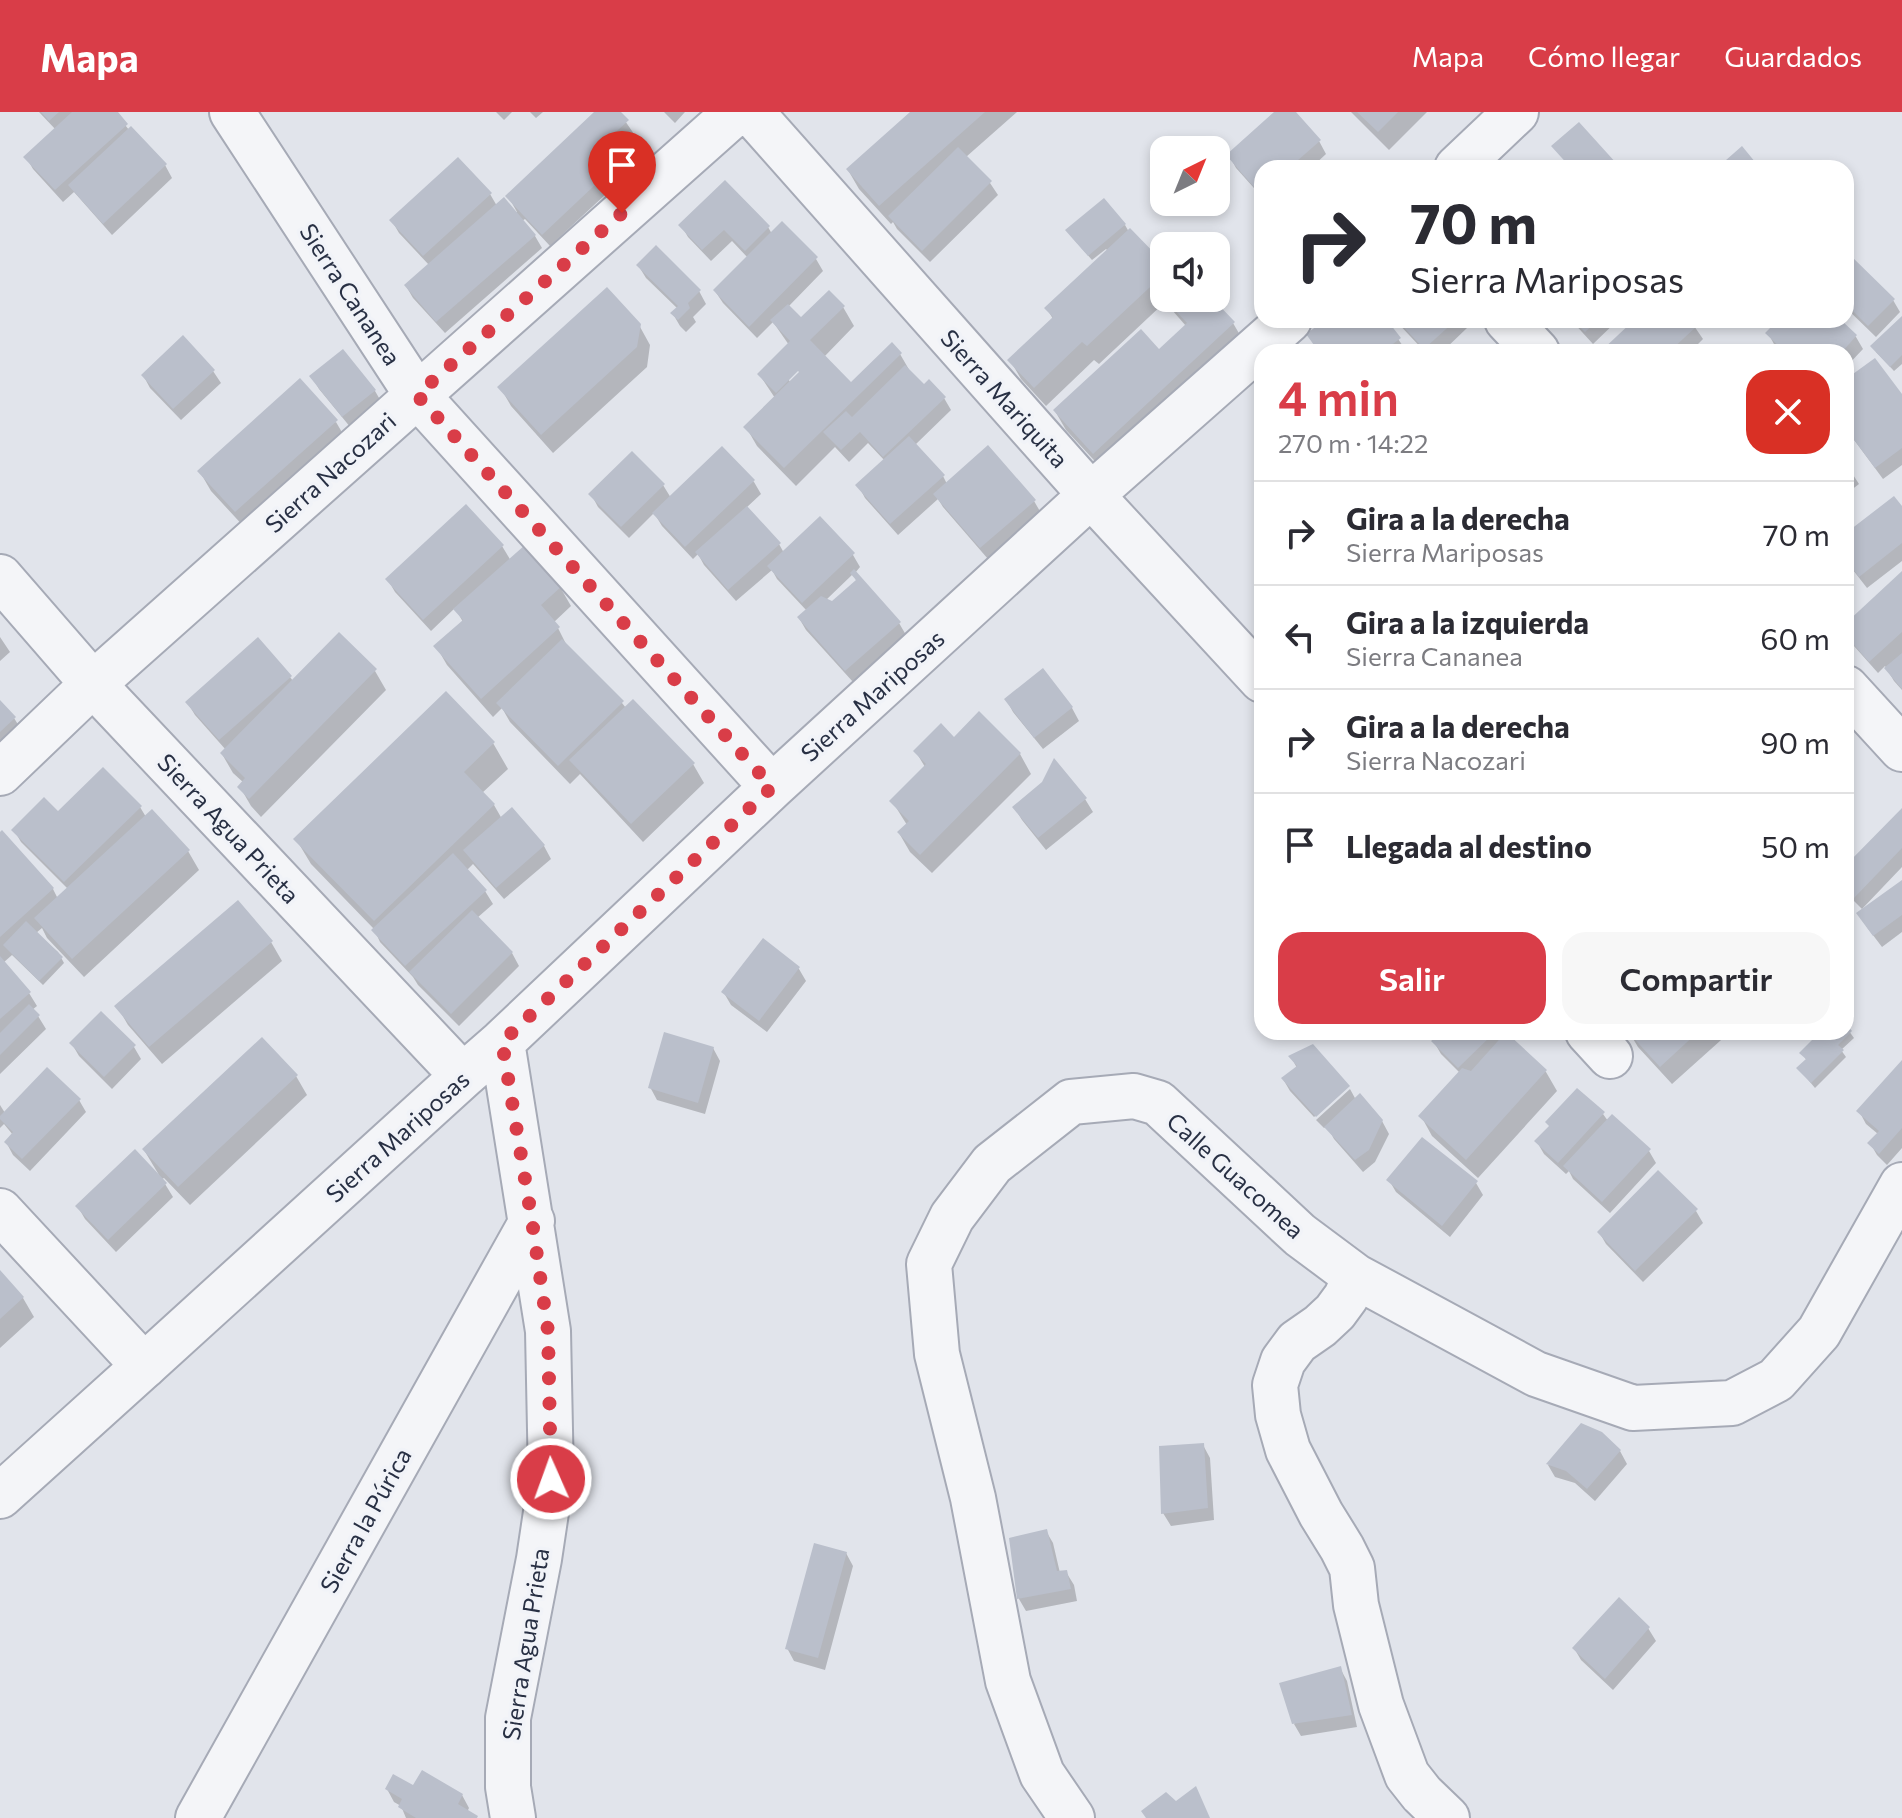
<!DOCTYPE html>
<html lang="es">
<meta charset="utf-8">
<style>
:root{--surface:#fff;--page:#f7f7f7;--text:#2b2b33;--muted:#7c7c81;--line:#e1e1e2;--accent:#d93d48}
body{margin:0;font-family:Commissioner,sans-serif;background:var(--page);color:var(--text);height:100vh;display:flex;flex-direction:column;font-size:30px;white-space:nowrap}
*{box-sizing:border-box;margin:0}
p{font-size:26px;color:var(--muted)}
.icon{flex:none;width:44px;height:44px;fill:none;stroke:currentColor;stroke-width:2;stroke-linecap:round;stroke-linejoin:round}
.map{position:relative;flex:1;overflow:hidden}
.sheet{position:absolute;left:1254px;top:232px;width:600px;height:696px;display:flex;flex-direction:column;background:var(--surface);border-radius:24px;box-shadow:0 4px 12px #0003}
.sheet>*{flex:none}
.guide{position:absolute;left:1254px;top:48px;width:600px;height:168px;border-radius:24px;box-shadow:0 4px 12px #0003;background:#fff;color:var(--text);overflow:hidden}
.needle{width:52px;rotate:43deg}
.fabs{position:absolute;left:1150px;top:24px;display:grid;gap:16px}
.fabs a{display:grid;place-items:center;width:80px;height:80px;border-radius:16px;background:var(--surface);box-shadow:0 4px 12px #0003;font-size:40px}
.pin{position:absolute;display:grid;place-items:center;width:68px;height:68px;color:#fff;margin:-82px -34px;border-radius:50% 50% 50% 0;rotate:-45deg;box-shadow:0 0 8px #0007}
.pin .icon{rotate:45deg}
.me{position:absolute;width:88px;margin:-44px;rotate:358deg;stroke-linejoin:round;filter:drop-shadow(0 0 6px #0008)}
.turn{display:flex;align-items:center;gap:28px;height:168px;padding:0 24px;font-size:36px}
.turn .icon{width:104px;height:104px;stroke-width:2.5}
.turn b{display:block;font-size:56px;line-height:68px}
.round{display:grid;place-items:center;flex:none;width:84px;height:84px;border-radius:24px;background:var(--page)}
.headline{display:flex;align-items:center;justify-content:space-between;height:136px;padding:0 24px}
h1{font-size:48px;font-weight:600;line-height:60px;color:var(--accent)}
.button{display:flex;gap:16px;margin-top:auto;padding:16px 24px}
.button a{flex:1;height:92px;border-radius:24px;background:var(--accent);color:#fff;font-size:32px;font-weight:600;line-height:92px;text-align:center}
.button a+a{background:var(--page);color:var(--text)}
ul{padding:0;list-style:none}
li{display:flex;align-items:center;gap:24px;height:104px;padding:0 24px;border-top:2px solid var(--line)}
li div{flex:1}
li b{display:block;font-size:30px}
li em{font-style:normal}
header{display:flex;align-items:center;gap:48px;box-sizing:border-box;height:112px;padding:0 40px;background:var(--accent);color:#fff}
header strong{font-size:38px}
nav{display:flex;gap:44px;margin-inline-start:auto;font-size:28px}
.map>svg:first-child{display:block}
.shadow{fill:#0003;fill-rule:evenodd}
.building{fill:#babfcb}
.lines{fill:none;stroke-linecap:round;stroke-linejoin:round}
.minor-casing{stroke:#a6aab6;stroke-width:48}
.tertiary-casing{stroke:#a6aab6;stroke-width:48}
.minor{stroke:#f4f5f8;stroke-width:44}
.tertiary{stroke:#f4f5f8;stroke-width:44}
.route{stroke:#d93d48;stroke-width:14;stroke-dasharray:0 25.2}
.labels{text-anchor:middle;dominant-baseline:central;stroke-width:7;stroke-linejoin:round;paint-order:stroke}
.street-label{font-size:24px;fill:#283044;stroke:#f1f3f8}
</style>
<header>
<strong>Mapa</strong>
<nav><a>Mapa</a><a>Cómo llegar</a><a>Guardados</a></nav>
</header>
<div class="map">
<svg width="1902" height="1706" viewBox="0 0 1902 1706">
<rect width="100%" height="100%" fill="#e1e4eb"/>
<path class="shadow" d="M39,0H115L129,18L165,53L172,66L112,123L74,80L63,90L33,57L26,45L56,18Z
M496,0H512L504,8Z
M530,0H543L536,6Z
M597,0H619L634,22L605,49L620,69L550,134L525,107L522,109L535,124L542,136L445,221L413,186L406,174L429,153L399,121L392,109L490,82L497,94L515,101L517,100L508,84Z
M664,0H685L675,11Z
M913,0H1017L966,45L990,71L998,83L930,150L897,117L893,110L891,112L859,77L848,58Z
M1277,0H1294L1319,29L1326,42L1311,56H1262V85L1236,56L1229,43Z
M1351,0H1427L1389,38Z
M681,113L768,115L772,122L816,147L823,159L788,195L801,208L843,195L854,214L824,245L851,273L900,242L911,261L924,275L944,286L951,298L915,333L943,364L947,372L1034,389L1041,401L988,447L943,395L938,387L898,423L865,386L858,373L885,349L868,331L849,350L835,335L796,374L757,334L746,315L775,286L759,262L789,233L773,210L757,226L723,191L715,179L748,146L732,129L711,149L688,125ZM799,256L802,260L791,271L788,267Z
M1125,113L1129,120L1164,154V186H1209L1233,211L1244,230L1105,360L1066,318L1055,299L1159,239L1186,214L1165,190L1099,252L1094,248L1046,294L1021,267L1010,248L1053,207L1047,197L1108,139L1106,137L1092,148L1071,124Z
M1846,148L1893,188L1900,200L1876,225L1846,196Z
M638,153L699,179L706,192L693,205L696,210L686,220L680,214L673,202L678,197L646,166Z
M1902,207V252L1894,259L1876,240Z
M1329,208H1385L1407,240H1319Z
M1395,208H1463L1467,216L1442,240H1425Z
M1571,208H1618L1593,232Z
M1635,208H1690L1703,227L1690,240H1603Z
M1780,208H1838L1856,225L1863,237L1846,255V240H1781L1775,234L1768,221Z
M639,213L650,233L647,255L553,341L511,294L500,275Z
M213,259L221,271L181,308L150,276L143,263Z
M312,265L375,279L382,291L351,316L319,277Z
M1846,270L1902,285V353L1883,367L1846,317Z
M336,310L347,329L247,418L211,379L200,360Z
M722,337L754,370L761,382L746,396L779,432L784,441L853,443L860,455L855,461L899,511L906,523L853,570L806,518L799,506L807,499L777,467L772,458L736,489L704,453L698,442L693,447L662,414L654,401L629,426L598,395L591,382L663,373L671,386ZM853,462L857,470L833,491L826,488Z
M1846,352L1859,372L1846,382Z
M1902,397V449L1867,476L1846,449V423Z
M502,434L511,449L560,475L571,494L553,511L558,516L568,536L622,591L626,596L693,652L704,671L643,730L580,662L570,672L510,610L502,596L493,605L447,553L436,534L463,510L455,496L431,519L395,480L388,468Z
M1902,462V578L1894,569L1885,554L1878,561L1846,525V513Z
M0,525L10,540L0,549Z
M375,559L386,578L261,705L251,694L240,675L244,671L233,661L222,642L226,638L195,603L187,590L290,565L293,569Z
M1043,559L1072,596L1079,609L1043,637L1013,600L1006,587Z
M0,591L14,606L22,619L0,639Z
M979,602L1020,642L1031,662L932,761L910,740L899,721L907,713L892,689L925,655L916,640L954,628Z
M493,631L508,657L482,681L494,693L502,707L512,698L544,734L551,747L504,787L473,752L466,759L485,779L493,792L477,806L512,841L519,854L459,914L418,873L413,865L380,830L374,817L311,752L296,727Z
M1085,687L1093,700L1046,738L1022,708L1014,695Z
M140,695L146,705L188,739L199,758L84,865L47,826L42,816L36,821L58,840L64,851L43,873L12,843L3,851L29,881L37,894L32,898L38,904L46,917L0,962V723L53,777L58,787L68,777L21,730L14,718L58,702Z
M1902,699V755L1862,797L1846,781V756Z
M1902,770V820L1882,835L1866,814Z
M764,829L799,857L806,869L767,920L731,893L724,881Z
M271,830L282,849L162,952L128,913L117,894Z
M1846,915L1854,926L1841,938L1846,945L1815,976L1799,957L1807,949L1802,941L1823,920H1846Z
M1431,920H1514L1509,926L1546,960L1557,979L1478,1066L1432,1024L1421,1004L1460,961L1441,942L1434,930L1437,927Z
M1629,920H1730L1672,972L1638,935Z
M72,932L134,935L141,947L112,977L79,944Z
M713,936L720,949L705,1002L657,988L650,975Z
M1291,945L1348,974L1314,1005L1290,979L1283,967L1297,956Z
M1902,951V1036L1887,1053L1877,1043L1870,1031L1878,1022L1866,1012L1859,999Z
M296,964L307,983L190,1093L164,1066L162,1067L173,1085L116,1140L85,1107L78,1095L159,1063L144,1038Z
M1350,977L1356,988L1382,1009L1389,1022L1375,1050L1363,1060L1334,1027L1327,1014L1324,1016L1316,1008Z
M79,988L86,1000L30,1059L13,1043L6,1030L13,1023L4,1012L0,1016V993L5,1001Z
M1603,1002L1608,1009L1649,1039L1656,1051L1610,1101L1573,1067L1569,1059L1566,1062L1544,1042L1537,1030L1550,1015Z
M1389,1068L1476,1071L1483,1083L1450,1125L1396,1080Z
M1696,1099L1703,1111L1643,1170L1606,1132L1599,1120Z
M0,1161L23,1186L34,1205L0,1236Z
M1203,1333L1210,1346L1214,1408L1171,1414L1163,1401Z
M1620,1339L1627,1352L1595,1389L1575,1371L1555,1365L1548,1353Z
M1046,1419L1053,1431L1060,1461L1066,1460L1074,1473L1077,1489L1026,1499L1019,1487L1011,1428Z
M846,1441L853,1454L825,1558L794,1549L787,1536Z
M1648,1516L1656,1529L1613,1578L1581,1548L1574,1536Z
M1340,1556L1347,1569L1357,1615L1301,1624L1294,1612Z
M414,1676L462,1683L469,1696L467,1700L477,1706H406L401,1694L394,1690L387,1677Z"/>
<path class="building" d="M41,0H59L49,9Z
M72,0H118L128,12L55,78L23,45Z
M594,0H621L629,8L597,37L614,55L542,123L505,84Z
M910,0H985L879,94L846,57Z
M1274,0H1296L1321,28L1289,56H1262V80L1260,82L1226,43Z
M1357,0H1398L1378,20Z
M1579,10L1617,52L1613,56H1571L1551,34Z
M131,14L167,52L103,112L68,73Z
M1742,34L1760,56H1717Z
M958,35L992,69L922,139L888,104Z
M458,45L492,81L423,144L389,108Z
M725,68L770,114L745,139L724,118L702,138L678,113Z
M504,85L536,123L436,210L404,173Z
M1104,86L1126,112L1088,144L1065,118Z
M782,109L818,145L749,215L713,178Z
M1130,116L1164,151V162L1087,234L1082,230L1034,276L1007,248L1053,205L1044,196Z
M656,133L701,178L688,191L690,196L678,208L670,201L678,194L636,153Z
M1849,142L1895,187L1868,214L1846,192V145Z
M1164,166V186H1212L1235,210L1093,342L1053,298L1141,217L1159,237L1187,211L1154,176Z
M607,175L641,212L637,235L541,323L497,275Z
M829,178L845,194L810,228L851,270L892,230L902,241L784,356L743,315L799,260L798,259L776,281L757,262L790,229L770,208L788,192L801,205Z
M1902,204V243L1890,255L1870,234Z
M1325,208H1387L1401,226L1386,237L1388,240H1319L1306,222Z
M1397,208H1456L1424,237Z
M1573,208H1598L1585,220Z
M1634,208H1692L1698,213L1669,240H1600Z
M1778,208H1841L1857,223L1842,240H1785L1765,221Z
M183,223L215,258L173,297L141,263Z
M343,237L376,278L342,305L309,264Z
M1875,246L1902,282V336L1875,356L1846,317V267Z
M905,253L924,272L929,267L946,285L883,345L860,320L841,338L823,320L846,299L852,305Z
M300,266L338,308L235,400L197,359Z
M909,324L945,363L890,412L855,373Z
M988,333L1036,388L980,436L933,382Z
M722,334L755,368L685,435L652,401Z
M632,339L665,372L621,415L588,382Z
M1894,384L1902,394V431L1859,465L1846,448V421Z
M466,392L504,433L423,508L385,467Z
M747,394L781,431L728,478L695,440Z
M820,404L855,441L802,491L767,454Z
M525,433L562,474L541,493L560,515L481,587L433,534L463,508L453,497Z
M854,457L901,510L845,559L797,505L821,484L832,489L856,468L850,461Z
M1902,459V520L1869,550L1846,524V511Z
M339,520L377,557L249,687L237,675L245,666L220,641Z
M258,525L292,564L219,628L185,590Z
M562,527L624,589L558,654L496,591Z
M1902,541V577L1884,556Z
M1043,556L1073,595L1034,626L1004,587Z
M446,579L495,630L464,660L495,692L374,809L293,727Z
M633,587L695,651L631,712L569,648Z
M0,588L16,605L0,620Z
M979,599L1021,641L920,743L897,720L909,709L889,689L926,652L913,639L941,611L954,625Z
M1054,646L1087,686L1038,726L1012,695L1042,670Z
M103,655L142,694L64,770L11,718L44,685L58,699Z
M512,695L545,733L496,776L463,738Z
M1902,696V736L1854,786L1846,778V753Z
M152,697L190,738L72,847L34,806Z
M2,718L54,776L0,825V720Z
M453,741L487,778L405,854L371,818Z
M1902,768V803L1873,824L1856,801Z
M238,788L273,829L149,935L114,894Z
M472,798L513,840L451,902L409,860Z
M26,809L63,845L39,869L3,833Z
M763,826L800,855L759,909L721,880Z
M0,844L31,880L0,907Z
M29,892L40,903L0,943V921Z
M101,899L136,933L104,965L69,931Z
M1846,912L1852,919L1838,933L1844,938L1811,971L1796,956L1806,947L1799,941L1820,920H1846Z
M664,920L714,935L698,991L648,976Z
M1433,920H1495L1458,956L1431,929L1437,924Z
M1506,920L1547,958L1466,1048L1418,1004L1462,956L1471,959Z
M1628,920H1698L1660,955Z
M262,925L298,963L178,1075L142,1037Z
M1313,932L1350,974L1316,1005L1281,966L1297,954L1288,944Z
M1902,948V1016L1879,1042L1867,1031L1879,1019L1856,999Z
M47,955L81,987L22,1047L4,1030L13,1020L0,1007V1004Z
M1577,976L1605,1000L1558,1051L1534,1029L1549,1014L1545,1010Z
M1360,981L1383,1008L1369,1038L1355,1048L1324,1015Z
M1612,1002L1651,1037L1602,1090L1563,1054Z
M1422,1025L1478,1069L1442,1114L1386,1068Z
M135,1037L167,1071L108,1128L75,1094Z
M1658,1058L1698,1097L1635,1159L1597,1120Z
M0,1158L24,1185L0,1207Z
M1581,1311L1602,1320L1621,1338L1587,1377L1566,1359L1546,1352Z
M1204,1331L1208,1396L1161,1402L1159,1334Z
M1047,1417L1057,1459L1067,1458L1071,1477L1017,1487L1009,1426Z
M814,1431L847,1440L818,1546L785,1537Z
M1619,1485L1650,1515L1605,1567L1572,1536Z
M1341,1554L1352,1603L1292,1612L1279,1571Z
M422,1658L463,1682L458,1692L478,1704L477,1706H416L398,1695L402,1687L385,1677L393,1662L413,1673Z
M1196,1674L1210,1706H1146L1141,1699L1166,1680L1176,1689Z"/>
<g class="lines">
<g class="minor-casing">
<path id="minor" d="M232,0L417,283L772,675
M751,0L1091,383L1262,568
M1457,56L1516,0
M1507,208L1537,240
M0,465L93,572L463,964
M1846,576L1902,637
M0,661L93,572L736,0
M1588,920L1610,944
M502,930L548,1219L551,1367L539,1447L508,1606V1675L513,1706
M1355,1164L1346,1185L1335,1200L1320,1214L1297,1230L1283,1249L1275,1273L1278,1303L1288,1338L1321,1402L1342,1436L1352,1456L1356,1493L1381,1593L1407,1663L1422,1682L1447,1706
M144,1254L463,964L502,930L772,675L1091,383L1289,208
M198,1706L532,1109
M1072,1706L1042,1662L1008,1569L973,1386L937,1242L929,1152L952,1105L992,1052L1071,990L1134,984L1158,991L1300,1123L1355,1164L1536,1262L1633,1296L1732,1291L1776,1268L1819,1220L1902,1073"/>
</g>
<g class="tertiary-casing">
<path id="tertiary" d="M0,1099L144,1254L0,1384"/>
</g>
<use href="#minor" class="minor"/>
<use href="#tertiary" class="tertiary"/>
</g>
<g class="lines">
<path class="route" d="M551,1367L548,1219L532,1109L502,930L772,675L417,283L622,101"/>
</g>
<g class="labels">
<g class="street-label">
<text transform="translate(351 182) rotate(57)">Sierra Cananea</text>
<text transform="translate(1005 286) rotate(48)">Sierra Mariquita</text>
<text transform="translate(330 360) rotate(-42)">Sierra Nacozari</text>
<text transform="translate(872 583) rotate(-42)">Sierra Mariposas</text>
<text transform="translate(229 716) rotate(47)">Sierra Agua Prieta</text>
<text transform="translate(397 1024) rotate(-42)">Sierra Mariposas</text>
<text transform="translate(1236 1063) rotate(42)">Calle Guacomea</text>
<text transform="translate(365 1408) rotate(-61)">Sierra la Púrica</text>
<text transform="translate(525 1532) rotate(-81)">Sierra Agua Prieta</text>
</g>
</g>
</svg>
<div class="fabs">
<a><svg class="needle" viewBox="-14 -14 28 28"><path d="M0-13l5 13h-10z" fill="#e53935"/><path d="M0 13l5-13h-10z" fill="#7c7c81"/></svg></a>
<a><svg class="icon" aria-label="sound" viewBox="0 0 24 24"><path d="M4 9h4l5-4v14l-5-4H4zM17 9q2 3 0 6"/></svg></a>
</div>
<div class="pin" style="left:622px;top:101px;background:#d93025"><svg class="icon" aria-label="arrive" viewBox="0 0 24 24"><path d="M6 21V4h12l-3 4 3 4H6"/></svg></div>
<svg class="me" style="left:551px;top:1367px" viewBox="-20 -20 40 40"><circle r="17" fill="#d93d48" stroke="#fff" stroke-width="3"/><path d="M0-11L8 9 0 5-8 9z" fill="#fff"/></svg>
<div class="guide">
<div class="turn"><svg class="icon" aria-label="right" viewBox="0 0 24 24"><path d="M7 20v-9h11M14 6l5 5-5 5"/></svg><div><b>70 m</b>Sierra Mariposas</div></div>
</div>
<section class="sheet">
<div class="headline"><div><h1>4 min</h1><p>270 m · 14:22</p></div><a class="round" style="background:#d93025;color:#fff"><svg class="icon" aria-label="close" viewBox="0 0 24 24"><path d="M6 6l12 12M18 6L6 18"/></svg></a></div>
<ul>
<li><svg class="icon" aria-label="right" viewBox="0 0 24 24"><path d="M7 20v-9h11M14 6l5 5-5 5"/></svg><div><b>Gira a la derecha</b><p>Sierra Mariposas</p></div><em>70 m</em></li>
<li><svg class="icon" aria-label="left" viewBox="0 0 24 24"><path d="M17 20v-9H6M10 6l-5 5 5 5"/></svg><div><b>Gira a la izquierda</b><p>Sierra Cananea</p></div><em>60 m</em></li>
<li><svg class="icon" aria-label="right" viewBox="0 0 24 24"><path d="M7 20v-9h11M14 6l5 5-5 5"/></svg><div><b>Gira a la derecha</b><p>Sierra Nacozari</p></div><em>90 m</em></li>
<li><svg class="icon" aria-label="arrive" viewBox="0 0 24 24"><path d="M6 21V4h12l-3 4 3 4H6"/></svg><div><b>Llegada al destino</b></div><em>50 m</em></li>
</ul>
<div class="button"><a>Salir</a><a>Compartir</a></div>
</section>
</div>
